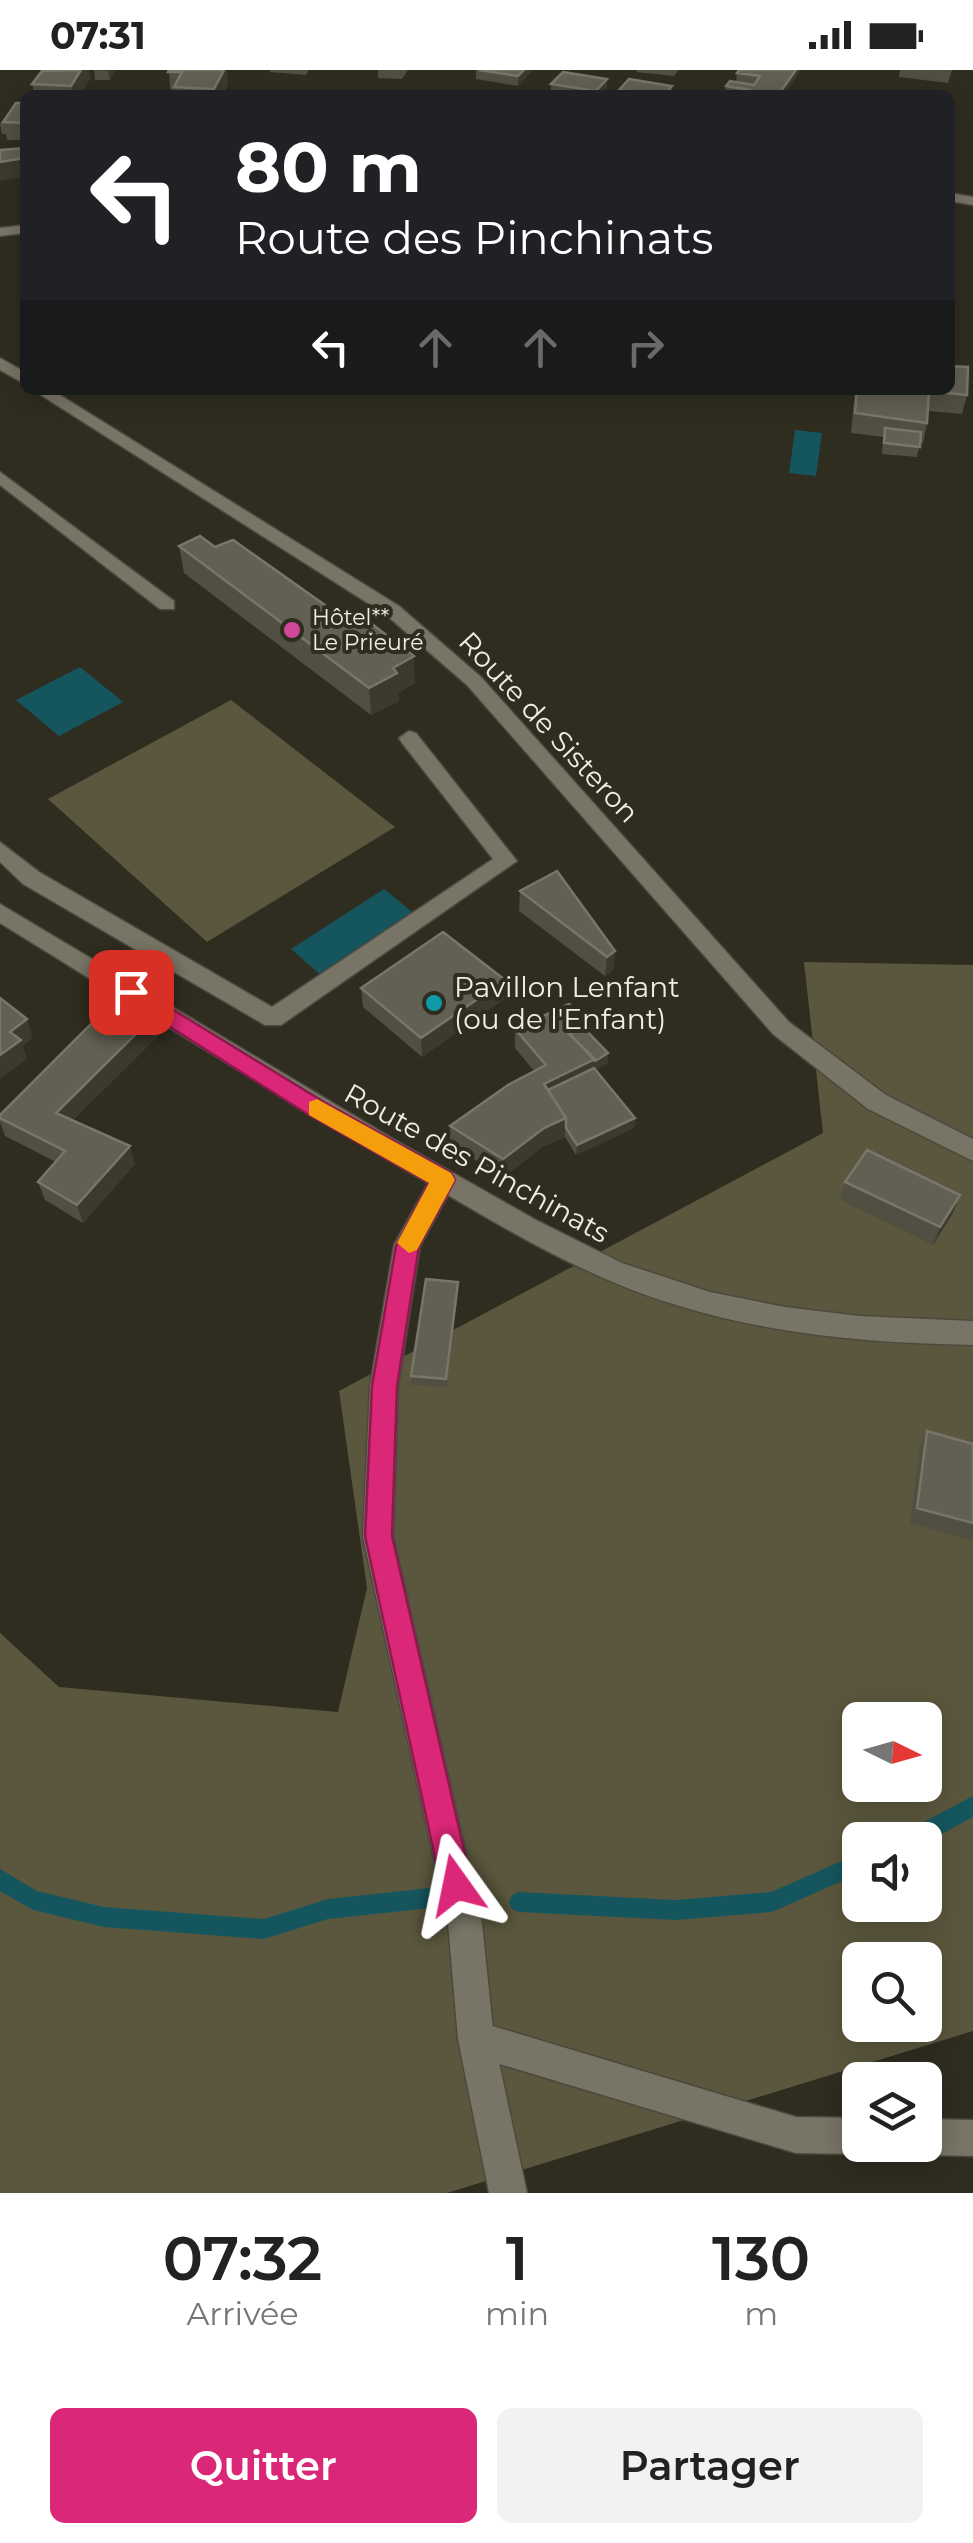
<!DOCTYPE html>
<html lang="fr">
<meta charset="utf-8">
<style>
:root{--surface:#fff;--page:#f2f2f2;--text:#222;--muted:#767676;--accent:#db2777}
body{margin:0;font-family:Montserrat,sans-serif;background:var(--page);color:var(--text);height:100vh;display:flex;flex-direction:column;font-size:38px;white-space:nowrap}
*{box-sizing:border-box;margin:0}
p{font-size:32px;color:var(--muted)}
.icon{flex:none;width:55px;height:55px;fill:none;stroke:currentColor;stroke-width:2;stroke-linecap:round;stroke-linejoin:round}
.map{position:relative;height:2123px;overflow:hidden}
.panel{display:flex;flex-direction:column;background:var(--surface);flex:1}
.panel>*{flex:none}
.banner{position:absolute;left:20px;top:20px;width:935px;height:305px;border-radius:15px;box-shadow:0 5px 25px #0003;background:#202124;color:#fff;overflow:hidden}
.needle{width:65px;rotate:95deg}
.fabs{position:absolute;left:842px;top:1632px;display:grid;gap:20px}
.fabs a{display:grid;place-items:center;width:100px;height:100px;border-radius:15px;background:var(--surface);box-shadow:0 5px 25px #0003;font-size:50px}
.pin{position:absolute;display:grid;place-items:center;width:85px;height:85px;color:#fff;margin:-42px;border-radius:20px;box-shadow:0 5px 15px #0006}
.me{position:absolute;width:110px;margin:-55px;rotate:348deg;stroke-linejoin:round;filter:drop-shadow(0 0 8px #0008)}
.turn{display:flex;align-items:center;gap:35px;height:210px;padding:0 50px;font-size:45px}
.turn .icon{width:130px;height:130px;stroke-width:2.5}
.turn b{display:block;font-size:70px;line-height:85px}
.lanes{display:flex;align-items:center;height:95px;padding:0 50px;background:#0003;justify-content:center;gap:50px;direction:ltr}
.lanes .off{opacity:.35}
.eta{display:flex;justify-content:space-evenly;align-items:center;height:170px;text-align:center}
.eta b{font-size:60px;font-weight:600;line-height:70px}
.primary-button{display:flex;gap:20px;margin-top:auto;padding:20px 50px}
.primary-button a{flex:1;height:115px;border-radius:15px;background:var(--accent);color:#fff;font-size:40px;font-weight:600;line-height:115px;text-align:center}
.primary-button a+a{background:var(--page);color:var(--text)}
.status{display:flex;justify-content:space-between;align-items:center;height:70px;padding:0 50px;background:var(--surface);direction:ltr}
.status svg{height:28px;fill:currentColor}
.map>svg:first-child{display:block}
.green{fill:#5b573e;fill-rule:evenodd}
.water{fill:#15565e}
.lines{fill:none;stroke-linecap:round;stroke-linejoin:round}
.stream{fill:#15565e;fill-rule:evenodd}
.service-casing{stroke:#4b493e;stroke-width:3}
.minor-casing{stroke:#4b493e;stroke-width:3}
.tertiary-casing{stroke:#4b493e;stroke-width:3}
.secondary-casing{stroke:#4b493e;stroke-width:3}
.service{fill:#787566;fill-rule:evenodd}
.minor{fill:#787566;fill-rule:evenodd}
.tertiary{fill:#787566;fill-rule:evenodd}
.secondary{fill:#787566;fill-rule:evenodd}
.wall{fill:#514f41}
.shaded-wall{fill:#3c3a2d}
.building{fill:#626053;stroke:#78766a;stroke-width:2.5}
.route{fill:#db2777;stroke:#8e194d;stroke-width:2.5}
.slow{fill:#f59e0b}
.hotel-dot{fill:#d1479c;stroke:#2f2d20;stroke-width:4}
.culture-dot{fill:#0f9aa8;stroke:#2f2d20;stroke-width:4}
.labels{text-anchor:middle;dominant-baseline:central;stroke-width:8;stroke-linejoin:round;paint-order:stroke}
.far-poi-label{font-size:22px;fill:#efeee5;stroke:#2f2d20;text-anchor:start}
.street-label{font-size:28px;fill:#efeee5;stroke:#2f2d20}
.poi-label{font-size:28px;fill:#efeee5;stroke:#2f2d20;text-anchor:start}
</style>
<div class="status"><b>07:31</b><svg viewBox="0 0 49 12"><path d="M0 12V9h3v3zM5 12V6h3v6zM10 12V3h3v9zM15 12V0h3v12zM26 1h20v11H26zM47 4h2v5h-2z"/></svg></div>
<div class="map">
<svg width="973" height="2123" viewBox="0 0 973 2123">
<rect width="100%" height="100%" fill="#2f2d20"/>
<path class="green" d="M231,630L395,757L207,872L48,729Z
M804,892L973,895V1961L447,2123H0V1563L59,1617L338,1642L367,1518L339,1321L823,1063ZM860,1650H925V1715H860ZM860,1770H925V1835H860ZM860,1890H925V1955H860Z"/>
<path class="water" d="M795,360L822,363L816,406L789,403Z
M80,597L123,632L59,666L16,630Z
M384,819L417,846L323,907L291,879Z"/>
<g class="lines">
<path class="stream" d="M973,1726V1747L925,1773V1770H900L903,1763Z
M860,1783V1803L772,1842L676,1850L519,1842L512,1839L509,1832L512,1825L519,1822L676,1830L771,1822Z
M0,1799L37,1821L104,1837L264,1849L328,1829L439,1817L446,1820L449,1827L446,1834L439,1837L328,1849L264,1869L104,1857L33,1840L0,1821Z"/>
<g class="service-casing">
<path id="service" d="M0,402L174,531V539H160L0,415Z
M409,661L416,663L517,791L281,955H265L23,814L0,792V772L39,802L272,937L493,789L402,673L399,668Z
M476,1951L796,2047L860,2048V2075H875L860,2084L796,2083L476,1987L463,1982L458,1969L463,1956Z
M925,2049L973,2050V2086L925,2085L912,2080L910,2075H925Z"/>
</g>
<g class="minor-casing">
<path id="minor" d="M950,123L973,127V135L950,131Z
M25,155V163L0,166V158Z
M443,1100L452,1103L456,1110L420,1176L398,1316L393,1467L482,1853L494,1969L527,2123H489L458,1969L448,1853L363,1467L370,1316L394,1175L434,1103Z"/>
</g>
<g class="tertiary-casing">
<path id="tertiary" d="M0,834L395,1070L536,1150L622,1193L710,1222L785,1237L859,1246L973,1251V1275C872,1273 770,1265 673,1234C578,1205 494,1152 409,1102C271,1022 136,937 0,853Z"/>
</g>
<g class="secondary-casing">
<path id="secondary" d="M0,288L25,302V314L0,300Z
M33,320H52L399,536L481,607L789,952L886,1025L973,1069V1091L868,1039L773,964L467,615L385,544Z"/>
</g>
<use href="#service" class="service"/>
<use href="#minor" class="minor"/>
<use href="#tertiary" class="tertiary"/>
<use href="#secondary" class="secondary"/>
</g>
<path class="wall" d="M94,0L115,1L110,10H95Z
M169,0L228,14L223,25H175L174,20L170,19Z
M270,0H309L306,5L270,2Z
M378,0H408L402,9L378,8Z
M476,0H533L518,16L476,9Z
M637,0H679L674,6L636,2Z
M801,0L783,25H725L726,16L736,12L737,3Z
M900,0H952L948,13L899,7Z
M91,7L80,25H35L32,14Z
M551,14L607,18L601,25H561L551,23Z
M672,16L671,25H619V20Z
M25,33V70H7L6,64H2L0,54Z
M855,320H950L967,325L962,344L928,341L927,353L923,373H920L917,387L882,384L883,367L851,363Z
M179,476L415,613L398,623L399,631L371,645L184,503Z
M520,821L615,881L613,900L605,906L519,841Z
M361,918L504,929L422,987L363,937Z
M584,948L583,957L608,983V993L595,1000L635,1048L634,1058L576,1085L565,1067L544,1076L503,1107L450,1074V1056L534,1001L515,978V959Z
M159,965L73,1050L135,1094L83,1153L45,1130L38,1112L56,1092L5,1066L0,1052V1045Z
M845,1112L953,1143L933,1175L840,1130Z
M458,1221L446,1317L411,1315V1306Z
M927,1361L973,1374V1471L910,1453L920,1377Z"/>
<path class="shaded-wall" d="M81,0H89L91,7L80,25H73L71,16Z
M109,0L115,1L110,10L108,1Z
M224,0H227L228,14L223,25H215L214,19Z
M524,0H533L518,16V6Z
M796,0H801L783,25H778Z
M607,9V18L601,25H596V21Z
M25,88V107L0,111V92Z
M414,586L415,613L398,623L399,631L371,645L369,618L393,598Z
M615,881L613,900L605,906L607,887Z
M505,910L504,929L422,987L421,968Z
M154,946L159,965L62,1061L56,1043Z
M584,948L582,967L570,974L564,959Z
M27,949L33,968L23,976L27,989L0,1009V985L10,962Z
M608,983V993L548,1030L544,1014Z
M566,1048L565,1067L544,1076L503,1107V1089L544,1058Z
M635,1048L634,1058L576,1085L577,1075Z
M130,1076L135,1094L83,1153L77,1135Z
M960,1125L953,1143L933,1175L940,1157Z
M458,1212V1221L446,1317V1309Z"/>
<path class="building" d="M81,0L71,16L32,14L42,1Z
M169,0H224L214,19L174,17L182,2H168Z
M479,0H524L518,6Z
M739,0H796L778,25H746L750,20L726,16L730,11L754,15L760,6L737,3Z
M563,2L607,9L596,21L551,14Z
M629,9L672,16L664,25L619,20Z
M16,33H25V53L3,52Z
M25,78V88L0,92V80Z
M950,296L968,297L967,325L929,321L927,353L855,343L857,320H950Z
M885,358L921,362L920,377L884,373Z
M200,466L215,477L233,470L356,557L368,551L414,586L393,598L397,603L369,618L179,476Z
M557,801L615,881L607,887L520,821Z
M443,862L505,910L421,968L361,918Z
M0,928L27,949L10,962L21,970L0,985Z
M117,928L154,946L56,1043L130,1076L77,1135L38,1112L65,1081L0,1048V1045Z
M569,934L584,948L564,959L595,989L544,1014L566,1048L544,1058L503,1089L450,1056L508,1015L546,995L515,959Z
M583,957L608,983L595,991L570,964Z
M594,998L635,1048L577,1075L566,1058V1048L548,1020Z
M867,1080L960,1125L940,1157L845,1112Z
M426,1209L458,1212L446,1309L411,1306Z
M927,1361L973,1374V1453L917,1438Z"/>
<path class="route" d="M131,914L324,1032L451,1103L455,1110L419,1176L397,1316L392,1466L472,1815L467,1826L456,1830L445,1826L441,1815L365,1466L372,1316L396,1176L429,1113L309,1045L123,927V916Z"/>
<path class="slow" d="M317,1029L451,1103L455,1110L417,1180L409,1183L397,1173L429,1113L309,1045V1032Z"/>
<circle class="hotel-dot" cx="292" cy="560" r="10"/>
<circle class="culture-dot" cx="434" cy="933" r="10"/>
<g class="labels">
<g class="far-poi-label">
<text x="312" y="547">Hôtel**<tspan x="312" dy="25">Le Prieuré</tspan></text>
</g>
<g class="street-label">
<text transform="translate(549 657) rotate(47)">Route de Sisteron</text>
<text transform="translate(477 1093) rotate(29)">Route des Pinchinats</text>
</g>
<g class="poi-label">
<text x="454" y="917">Pavillon Lenfant<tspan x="454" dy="32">(ou de l'Enfant)</tspan></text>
</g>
</g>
</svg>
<div class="fabs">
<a><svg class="needle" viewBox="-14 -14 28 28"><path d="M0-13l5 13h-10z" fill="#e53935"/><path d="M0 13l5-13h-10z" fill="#767676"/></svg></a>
<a><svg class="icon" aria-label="sound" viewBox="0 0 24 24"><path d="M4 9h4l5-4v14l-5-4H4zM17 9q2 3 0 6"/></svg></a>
<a><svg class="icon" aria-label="search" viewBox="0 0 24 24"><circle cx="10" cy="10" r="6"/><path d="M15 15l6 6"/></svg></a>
<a><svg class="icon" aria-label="layers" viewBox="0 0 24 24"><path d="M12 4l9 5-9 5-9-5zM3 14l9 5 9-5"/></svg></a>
</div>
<div class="pin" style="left:131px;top:922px;background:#d93025"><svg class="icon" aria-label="arrive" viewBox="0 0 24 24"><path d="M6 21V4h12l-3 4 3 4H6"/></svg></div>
<svg class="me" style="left:456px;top:1815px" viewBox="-20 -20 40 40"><path d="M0-17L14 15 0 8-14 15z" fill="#db2777" stroke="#fff" stroke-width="4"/></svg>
<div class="banner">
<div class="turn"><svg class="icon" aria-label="left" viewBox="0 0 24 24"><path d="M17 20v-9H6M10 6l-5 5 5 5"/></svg><div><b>80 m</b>Route des Pinchinats</div></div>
<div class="lanes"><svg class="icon" aria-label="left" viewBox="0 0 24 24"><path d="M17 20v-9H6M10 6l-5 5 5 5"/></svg><svg class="icon off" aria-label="ahead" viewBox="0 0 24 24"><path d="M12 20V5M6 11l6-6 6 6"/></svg><svg class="icon off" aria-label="ahead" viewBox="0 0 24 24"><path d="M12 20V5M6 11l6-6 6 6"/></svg><svg class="icon off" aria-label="right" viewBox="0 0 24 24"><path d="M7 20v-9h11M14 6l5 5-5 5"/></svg></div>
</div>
</div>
<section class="panel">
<div class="eta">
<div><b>07:32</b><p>Arrivée</p></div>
<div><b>1</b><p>min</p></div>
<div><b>130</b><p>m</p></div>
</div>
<div class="primary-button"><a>Quitter</a><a>Partager</a></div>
</section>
